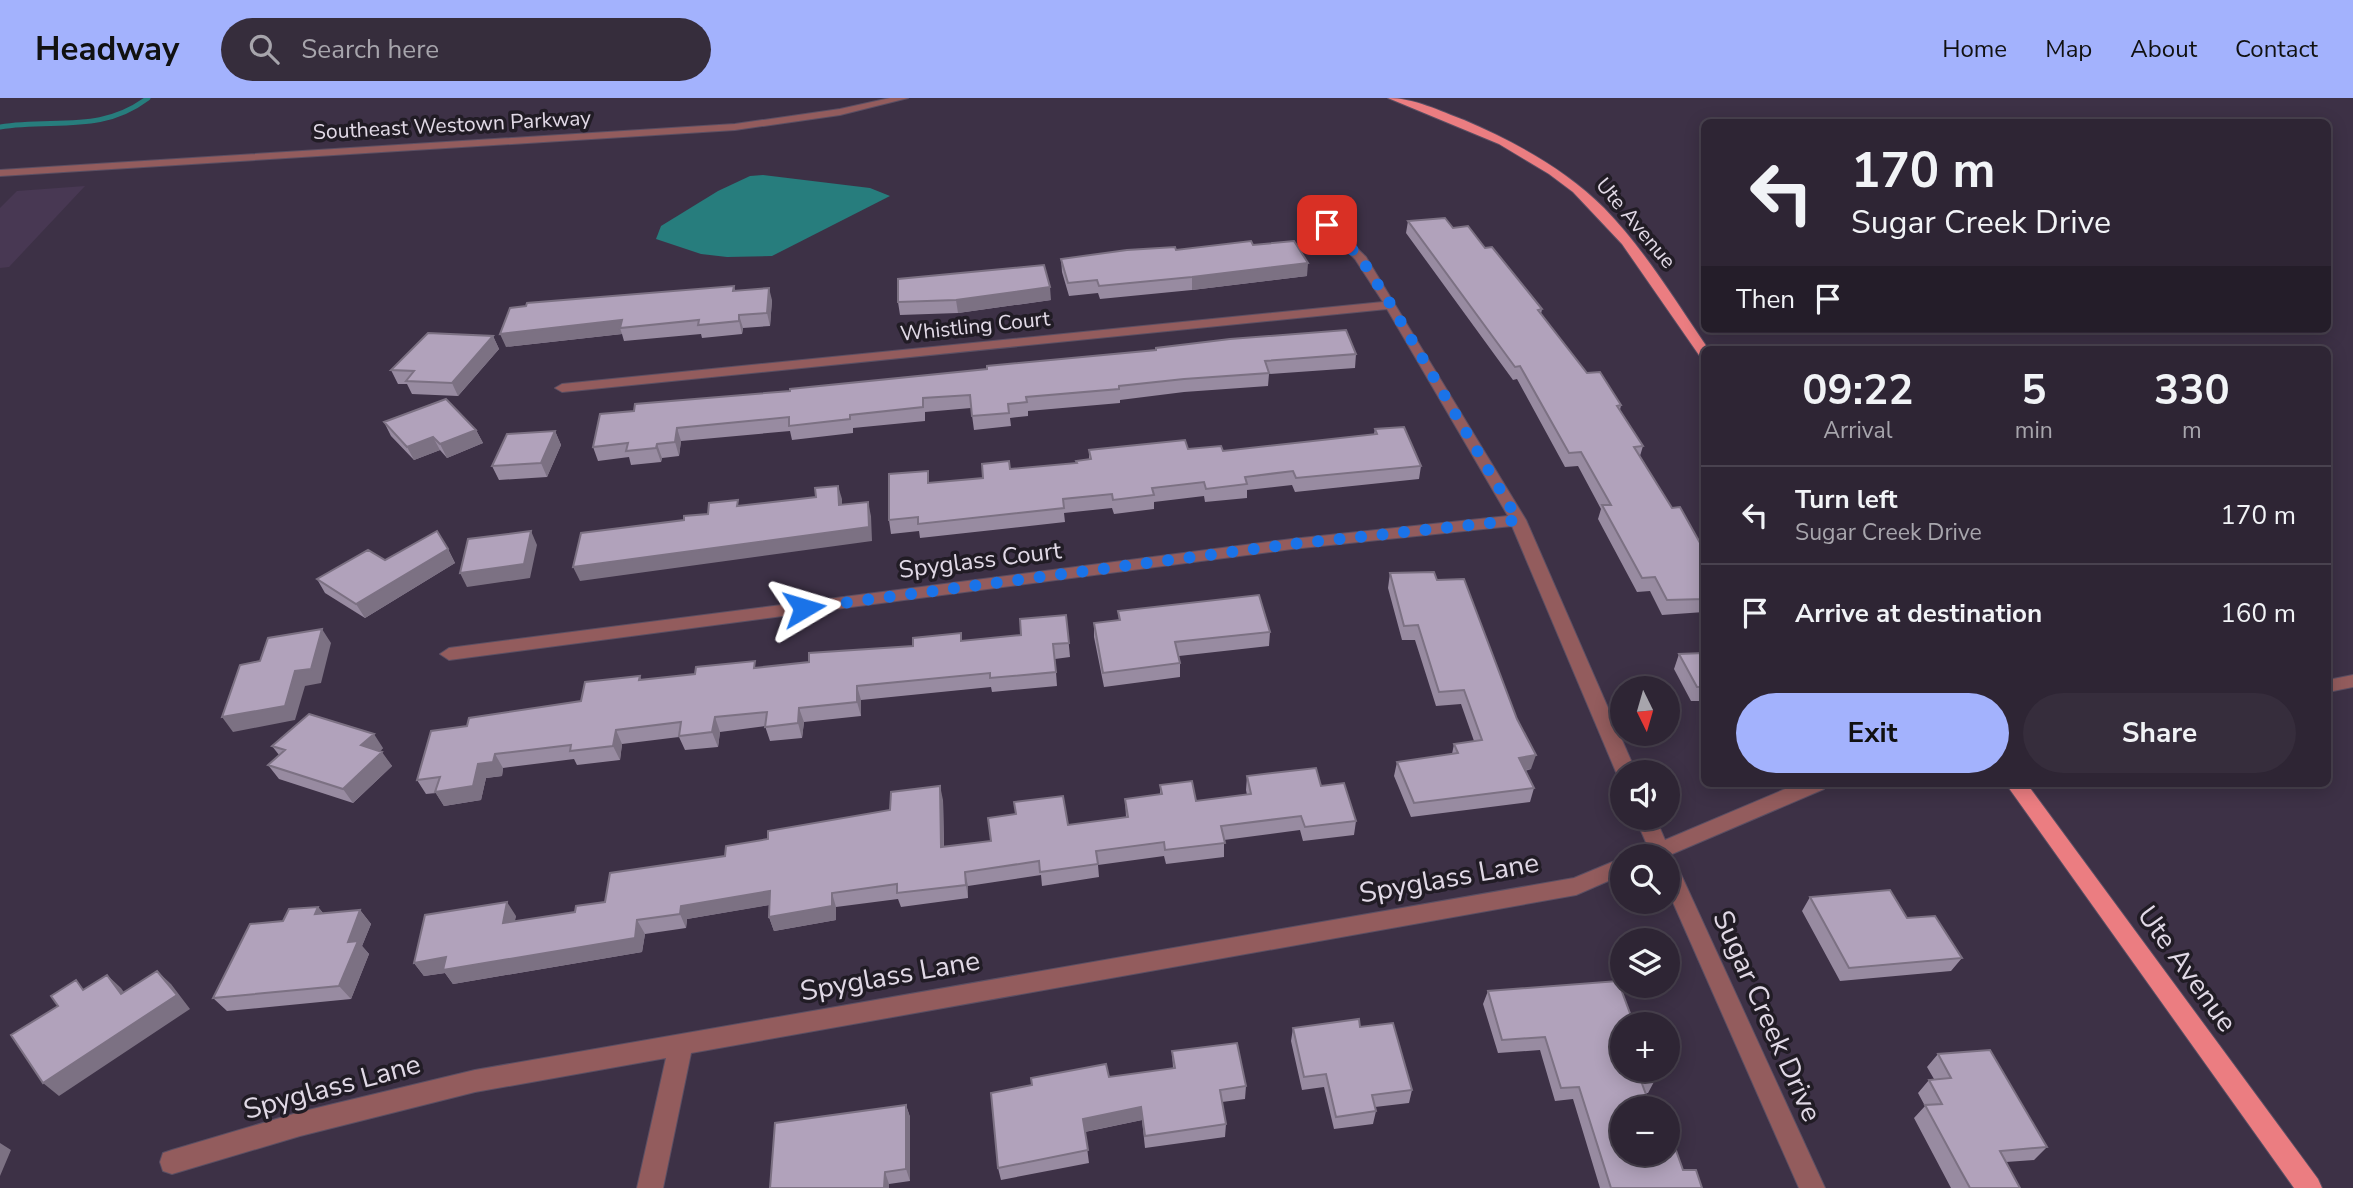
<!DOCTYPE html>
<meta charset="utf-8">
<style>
:root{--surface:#2e2534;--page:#362d3c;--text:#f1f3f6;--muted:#a7a5ac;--line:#49424f;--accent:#a3b2fd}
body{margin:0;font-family:"Nunito Sans",sans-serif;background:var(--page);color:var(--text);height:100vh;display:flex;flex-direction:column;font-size:26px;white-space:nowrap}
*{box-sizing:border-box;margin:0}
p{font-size:23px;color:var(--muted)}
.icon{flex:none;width:38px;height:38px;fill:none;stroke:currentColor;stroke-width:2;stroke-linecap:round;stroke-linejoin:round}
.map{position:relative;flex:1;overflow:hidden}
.side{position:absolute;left:1701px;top:248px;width:630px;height:441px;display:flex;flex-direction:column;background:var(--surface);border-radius:10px;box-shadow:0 4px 18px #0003,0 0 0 2px var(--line)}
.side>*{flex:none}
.top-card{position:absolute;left:1701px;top:21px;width:630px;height:214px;border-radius:10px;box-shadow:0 4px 18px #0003,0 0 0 2px var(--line);background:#2e2534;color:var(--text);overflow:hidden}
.needle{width:46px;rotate:175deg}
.controls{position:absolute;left:1610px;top:578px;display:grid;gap:14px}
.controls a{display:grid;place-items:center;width:70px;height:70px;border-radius:50%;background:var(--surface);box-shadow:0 4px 18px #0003,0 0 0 2px var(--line);font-size:35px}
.pin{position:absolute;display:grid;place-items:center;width:60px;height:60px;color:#fff;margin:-30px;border-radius:14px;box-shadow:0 4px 10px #0006}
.me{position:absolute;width:77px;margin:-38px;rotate:83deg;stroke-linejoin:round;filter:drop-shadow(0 0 5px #0008)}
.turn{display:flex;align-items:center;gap:24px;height:147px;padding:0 35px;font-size:32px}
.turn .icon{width:91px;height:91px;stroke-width:2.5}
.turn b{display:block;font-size:49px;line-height:60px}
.then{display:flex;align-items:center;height:66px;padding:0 35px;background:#0003;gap:14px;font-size:26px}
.eta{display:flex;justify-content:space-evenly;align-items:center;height:119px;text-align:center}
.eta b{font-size:42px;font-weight:700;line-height:49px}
.primary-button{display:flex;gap:14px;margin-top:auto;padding:14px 35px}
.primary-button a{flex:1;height:80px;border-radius:42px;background:var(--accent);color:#111;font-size:28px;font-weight:700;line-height:80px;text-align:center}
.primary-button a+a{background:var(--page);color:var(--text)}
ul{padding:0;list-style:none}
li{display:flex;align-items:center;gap:21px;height:98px;padding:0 35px;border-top:2px solid var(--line)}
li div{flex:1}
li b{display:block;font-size:26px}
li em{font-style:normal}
header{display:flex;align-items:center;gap:42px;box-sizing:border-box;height:98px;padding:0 35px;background:var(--accent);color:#111}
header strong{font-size:33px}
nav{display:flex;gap:38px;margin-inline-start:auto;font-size:24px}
.search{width:490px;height:63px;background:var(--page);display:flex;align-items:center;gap:18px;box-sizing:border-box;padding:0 24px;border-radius:38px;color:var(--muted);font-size:26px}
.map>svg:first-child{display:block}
.built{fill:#483853}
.water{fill:#277d7d}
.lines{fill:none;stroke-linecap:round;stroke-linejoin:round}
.stream{stroke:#277d7d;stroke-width:5}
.minor-casing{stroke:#5b4f63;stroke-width:2}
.major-casing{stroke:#5b4f63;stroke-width:2}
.minor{fill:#935c5d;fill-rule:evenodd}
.major{fill:#eb7d81;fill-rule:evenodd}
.wall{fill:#988ba1}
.shaded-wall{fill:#7c7183}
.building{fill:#b1a2bb;stroke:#7c7183;stroke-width:2}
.route{stroke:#1a73e8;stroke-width:12;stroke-dasharray:0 21.6}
.labels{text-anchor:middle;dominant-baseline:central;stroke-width:7;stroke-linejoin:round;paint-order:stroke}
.far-street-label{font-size:21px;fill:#e1d9e6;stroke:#211c25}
.street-label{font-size:24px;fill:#e1d9e6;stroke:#211c25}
.near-street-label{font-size:28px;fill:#e1d9e6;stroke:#211c25}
</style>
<header>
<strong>Headway</strong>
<div class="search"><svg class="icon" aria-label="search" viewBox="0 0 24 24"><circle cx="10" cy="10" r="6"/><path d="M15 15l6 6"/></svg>Search here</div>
<nav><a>Home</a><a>Map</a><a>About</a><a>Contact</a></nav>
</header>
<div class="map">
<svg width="2353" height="1090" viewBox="0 0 2353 1090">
<rect width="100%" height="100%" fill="#3d3146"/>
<path class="built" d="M85,88L9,169L0,170V110L17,93Z"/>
<path class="water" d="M763,77L870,90L890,98L772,158L727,159L701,156L656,141L661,128L718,93L750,78Z"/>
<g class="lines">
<path class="stream" d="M0,29C55,20 100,36 148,0"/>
<g class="minor-casing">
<path id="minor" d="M890,0H908L840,17L735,32L0,78V72L735,26L840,11Z
M1323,125H1331L1366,159L1526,422L1636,674H1622V680L1616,674L1512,428L1292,451L449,562L440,556L449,550L1292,441L1508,418L1387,211L562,294L555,290L562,286L1383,204L1355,161L1323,129Z
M2353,577V589L2328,594V582Z
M1797,686H1827L1824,691L1672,756L1670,762L1675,764L1678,770L1825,1090H1799L1668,793V758H1637L1640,752L1648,749L1635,719H1655L1665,742Z
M1622,760V777L1576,797L691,955L663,1090H637L666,960L475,994L300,1038L172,1076L163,1073L160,1064L163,1055L172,1052L300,1014L475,972L1574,780Z"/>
</g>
<g class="major-casing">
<path id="major" d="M1388,0C1414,0 1440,13 1464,22C1515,44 1565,71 1604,110C1645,152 1676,204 1709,252H1704V258L1699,257L1622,146L1573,94L1549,76L1499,46Z
M2006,686H2027L2318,1081L2322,1090H2294Z"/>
</g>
<use href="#minor" class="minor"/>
<use href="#major" class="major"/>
</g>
<path class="wall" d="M1408,123L1453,130L1485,150L1542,211L1541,216L1587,275L1621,307L1620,312L1643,348L1640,358L1672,410L1704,452V514L1662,517L1650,493L1637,494L1598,421L1601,411L1578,368L1565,369L1517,281L1513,282L1406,135Z
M1253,147L1307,178L1192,192L1100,201L1098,195L1069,198L1062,174L1061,161L1176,152Z
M898,181L1051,202L958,215L900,217L898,204Z
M734,188L735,193L772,202L770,228L743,230L742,236L702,240L701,236L624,243L622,236L506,249Z
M493,238L499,251L458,298L412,296L407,286H398L391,272Z
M1356,256L1355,270L1269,276L1268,288L1184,294L1120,302V305L1028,313V318L1010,320L1011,328L974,332L971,310L925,314V323L853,330V335L792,342L790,333L681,343L679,358L662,360L661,364L631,367L629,359L598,363L593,349L634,313L635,306Z
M384,324L476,332L483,345L447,360L440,352L414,362L391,338Z
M1375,331L1421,368L1419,381L1295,394L1292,387L1247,392V400L1205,404L1204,398L1154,404V411L1114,416L1112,410L1064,415L1065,424L920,440L919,433L891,436L889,422L930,385L983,380L1010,371L1076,365L1089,362V352L1188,351L1223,353L1374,336Z
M555,333L561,347L547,379L499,382L492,368Z
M448,451L455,465L365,520L325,495L317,481L385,462Z
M1390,475L1437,482L1531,671L1525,673L1534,690L1530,704L1411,719L1394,678L1397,664L1452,656L1454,646L1474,643L1461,606L1436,608L1415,542H1402L1388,490Z
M1118,513L1270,534L1269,548L1179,558L1180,565V579L1104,589L1094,539V525L1119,522Z
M1066,517L1070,559L1055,561L1057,588L992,594L991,589L861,602V618L804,624L802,640L770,643L765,628L720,634L718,649L685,652L679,639L622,646L620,662L577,667L574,661L503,670L502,678L486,680L481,702L444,708L436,695L426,696L417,682L467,628L581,603L640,578L641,582L809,564L913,548L961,535L962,543L1021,537Z
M1704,555V604V603H1691L1674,571L1679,556Z
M272,648L383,650L380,653L392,668L353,705L279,681L268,667L279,657Z
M1247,678L1321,688L1356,723L1354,737L1303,743L1300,732L1224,742V759L1166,766L1164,758L1098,767L1099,779L1042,788L1041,777L968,788V800L901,809L898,801L836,809V822L774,833L769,819V807L687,821L686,830L645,836L642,854L453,886L445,875L424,878L414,865L516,818L514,824L575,814L605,804L768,741L890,712L943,702L944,749L991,743L1068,727L1126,719L1125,701L1160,696V687L1196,703L1247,697L1246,692Z
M1810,799L1907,820L1962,860L1951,873L1840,883L1802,813Z
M318,809L323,815L360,812L371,826L362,848L369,856L351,901L227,913L213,900L283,823Z
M1488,893L1655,982L1648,995H1645L1622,1010L1683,1072L1702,1090H1600L1573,1001L1555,1003L1540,952L1498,955L1483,906Z
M1360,929L1412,992L1409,1005L1375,1009L1376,1013L1373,1026L1334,1031L1324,989L1302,992L1291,943L1293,930Z
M1172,953L1246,988L1245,1001L1222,1004L1226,1026L1225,1039L1145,1050L1142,1022L1085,1034L1089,1065L1001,1082L998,1070L1109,979L1173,970Z
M1938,956L2047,1049L2034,1062L2006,1064L2020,1090H1951L1914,1020L1925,1008L1918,995L1929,982L1934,981L1927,969Z
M906,1007L910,1019V1083L889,1086V1090H770Z"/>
<path class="shaded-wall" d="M1308,165L1307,178L1192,192V179Z
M1050,189L1051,202L958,215L956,202Z
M769,190L772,202L770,228L767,215Z
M739,217L743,230L742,236L739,223Z
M622,222L620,230L622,236L506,249L500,236Z
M493,238L499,251L458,298L452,285Z
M677,330L681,343L679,358L675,344Z
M476,332L483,345L447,360L440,346Z
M555,333L561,347L547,379L541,365Z
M433,339L440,352L414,362L407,349Z
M657,346L662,360L661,364L656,350Z
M838,388L842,401V421L839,407Z
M868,404L871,418L872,443L580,483L573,469Z
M531,433L537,447L530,480L467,489L460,475Z
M448,451L455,465L365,520L356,506Z
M322,531L331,545L321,585L305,588L295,622L233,634L222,619L295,573Z
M857,588L861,602V618L857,604Z
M799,610L804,624L802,640L798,625Z
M715,619L720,634L718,649L712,634Z
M616,632L622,646L620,662L613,648Z
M374,636L383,650L371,661L361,647Z
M382,654L392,668L353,705L343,691Z
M495,656L503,670L502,678L486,680L481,702L444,708L435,694Z
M1536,657L1531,671L1515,674L1519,660Z
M940,688L943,702L944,763L941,749Z
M965,774L968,788V800L966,787Z
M770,793L775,806L687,821L686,830L680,816L681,808Z
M832,795L836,809V822L774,833L769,819Z
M507,804L516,818L512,839L503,825Z
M318,809L329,822L315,816Z
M360,812L371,826L362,848L369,856L351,901L339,888L348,844Z
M637,822L645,836L642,854L453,886L445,875L424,878L414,865Z
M157,873L171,886L190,911L59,998L43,985Z
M107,877L121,890L135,910L121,896Z
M906,1007L910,1019V1083L906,1071Z
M1141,1009L1142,1022L1084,1034L1083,1021Z
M0,1045L11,1052L0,1078Z
M885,1074L889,1086V1090H884Z"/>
<path class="building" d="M1445,120L1453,130L1468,128L1485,150L1492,149L1542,211L1538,212L1587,275L1600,274L1621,307L1617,308L1643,348L1634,349L1672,410L1680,409L1704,452V501L1667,502L1655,479L1642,480L1602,407H1611L1581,354L1569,355L1520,268L1515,269L1408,123Z
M1251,143L1253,147L1294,143L1308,165L1192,179L1099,188L1097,182L1068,185L1061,161L1127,152L1175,149L1176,152Z
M1044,167L1050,189L956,202L898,204V181Z
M734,188L733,193L769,190L767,215L739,217V223L698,227L699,222L620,230L622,222L500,236L510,210L526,208L527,205Z
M1346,232L1356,256L1265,263L1269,275L1184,281L1119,288V291L1026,299L1027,304L1008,306L1009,315L972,318L970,297L923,300V309L850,317V321L789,328V319L677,330L675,344L657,346L656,350L626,353L628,345L593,349L600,316L634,313L635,306L790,293V291L987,271V268L1156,252V250L1230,241Z
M428,235L493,238L452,285L406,283L414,273L391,272Z
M446,301L476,332L440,346L433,339L407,349L384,324Z
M1404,329L1421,368L1296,380L1293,373L1245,379L1247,386L1206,391L1204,384L1152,390L1154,397L1113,402L1112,396L1063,401L1064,410L918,426V419L889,422V376L928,373V385L983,380L982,366L1009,363L1010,371L1077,365L1076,363L1091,361L1089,352L1185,342L1188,351L1221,348L1223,353L1377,336L1375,331Z
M555,333L541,365L492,368L507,336Z
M838,388L839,407L868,404L869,429L573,469L581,435L684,422V418L708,416L709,405L738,402L737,408L816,399L815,390Z
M437,433L448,451L356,506L317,481L368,452L385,462Z
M531,433L524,466L460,475L468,441Z
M1434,474L1437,482L1464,481L1517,621L1536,657L1519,660L1534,690L1414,705L1397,664L1458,655L1454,646L1482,642L1464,592L1439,594L1418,527L1404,528L1390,475Z
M1259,497L1270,534L1175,544L1180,565L1103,575L1094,525L1120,522L1118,513Z
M1066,517L1069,545L1053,546L1056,574L990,580V575L857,588V604L799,610L798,625L765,629L767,614L715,619L712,634L679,638L681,624L616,632L613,648L570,653L571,647L495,656L493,664L478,666L473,688L435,694L440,679L417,682L431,633L467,628L469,620L581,603L585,584L640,578L639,582L695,576L696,569L755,563L754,570L809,564V555L913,548V540L961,535V543L1021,537L1020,521Z
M322,531L311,571L295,573L285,608L222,619L240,567L260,563L268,540Z
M1704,555V589H1697L1679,556Z
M309,616L374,636L361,647L382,654L343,691L268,667L285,652L272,648Z
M1316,670L1321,688L1344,685L1356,723L1305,729L1301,718L1221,728L1225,745L1165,752L1164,744L1096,753L1098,766L1040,774L1039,763L965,774L966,787L897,795V786L832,795V808L769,819L770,793L681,808L680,816L637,822L635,840L443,872L446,859L414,865L425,817L507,804L503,825L575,814L576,808L605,804L610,775L725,758L726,748L768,741V733L890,712L891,694L940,688L941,749L991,743L988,720L1016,716L1014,704L1063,698L1068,727L1128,719L1125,701L1162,696L1160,687L1192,683L1196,703L1251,696L1247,678Z
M1890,792L1907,820L1935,818L1962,860L1849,870L1810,799Z
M318,809L315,816L360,812L348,844L358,843L339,888L213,900L250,826L283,823L289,811Z
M157,873L177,897L43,985L11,937L58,908L51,898L76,882L83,892L107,877L121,896Z
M1618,883L1634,926H1622V971H1651L1655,982L1641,983L1651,1010H1622V1055H1668V1045L1673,1044L1683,1072H1696L1702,1090H1611L1579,989L1561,990L1545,939L1502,942L1488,893Z
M1359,921L1360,929L1393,925L1412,992L1372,997L1376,1013L1336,1019L1326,976L1304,979L1293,930Z
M1237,945L1246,988L1220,992L1226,1026L1145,1038L1141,1009L1083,1021L1088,1052L998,1070L991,995L1032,987L1031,980L1106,966L1109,979L1175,970L1172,953Z
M1990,952L2047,1049L2000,1053L2020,1090H1970L1925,1007L1942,1006L1929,982L1951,980L1938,956Z
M906,1007V1071L885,1074L884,1090H770L775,1025Z"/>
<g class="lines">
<path class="route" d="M804,510L1292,446L1518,422L1391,207L1360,159L1327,127"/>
</g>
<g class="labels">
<g class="far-street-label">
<text transform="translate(452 27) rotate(-3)">Southeast Westown Parkway</text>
<text transform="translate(1636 125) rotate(50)">Ute Avenue</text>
<text transform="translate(975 228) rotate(-6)">Whistling Court</text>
</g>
<g class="street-label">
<text transform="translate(980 462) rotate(-7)">Spyglass Court</text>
</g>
<g class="near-street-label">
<text transform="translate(1449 780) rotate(-10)">Spyglass Lane</text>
<text transform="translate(2187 871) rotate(54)">Ute Avenue</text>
<text transform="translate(890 878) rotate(-10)">Spyglass Lane</text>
<text transform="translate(1767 918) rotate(66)">Sugar Creek Drive</text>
<text transform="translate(332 989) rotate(-15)">Spyglass Lane</text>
</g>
</g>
</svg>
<div class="controls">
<a><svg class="needle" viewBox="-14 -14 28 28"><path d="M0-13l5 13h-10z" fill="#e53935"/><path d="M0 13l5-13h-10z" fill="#a7a5ac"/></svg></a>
<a><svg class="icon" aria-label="sound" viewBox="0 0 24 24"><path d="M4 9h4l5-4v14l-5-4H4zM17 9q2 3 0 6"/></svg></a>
<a><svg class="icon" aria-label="search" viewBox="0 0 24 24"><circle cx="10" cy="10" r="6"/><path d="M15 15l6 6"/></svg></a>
<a><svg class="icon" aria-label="layers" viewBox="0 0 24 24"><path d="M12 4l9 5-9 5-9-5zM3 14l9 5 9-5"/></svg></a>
<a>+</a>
<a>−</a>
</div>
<div class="pin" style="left:1327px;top:127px;background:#d93025"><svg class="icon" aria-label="arrive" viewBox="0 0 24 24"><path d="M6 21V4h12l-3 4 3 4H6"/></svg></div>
<svg class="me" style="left:804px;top:510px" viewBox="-20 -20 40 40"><path d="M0-17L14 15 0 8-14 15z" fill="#1a73e8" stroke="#fff" stroke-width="4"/></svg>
<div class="top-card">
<div class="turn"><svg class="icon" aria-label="left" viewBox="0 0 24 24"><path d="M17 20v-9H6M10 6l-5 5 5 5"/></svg><div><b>170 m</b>Sugar Creek Drive</div></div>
<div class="then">Then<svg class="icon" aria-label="arrive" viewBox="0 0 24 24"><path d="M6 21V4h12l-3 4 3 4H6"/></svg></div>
</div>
<section class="side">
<div class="eta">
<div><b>09:22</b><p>Arrival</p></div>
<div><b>5</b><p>min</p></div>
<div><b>330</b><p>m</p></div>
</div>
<ul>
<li><svg class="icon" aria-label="left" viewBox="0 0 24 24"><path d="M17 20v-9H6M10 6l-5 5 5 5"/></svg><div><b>Turn left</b><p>Sugar Creek Drive</p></div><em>170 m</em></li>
<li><svg class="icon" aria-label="arrive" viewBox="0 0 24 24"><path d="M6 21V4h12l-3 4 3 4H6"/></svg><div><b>Arrive at destination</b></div><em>160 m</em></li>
</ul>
<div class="primary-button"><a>Exit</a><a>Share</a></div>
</section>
</div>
